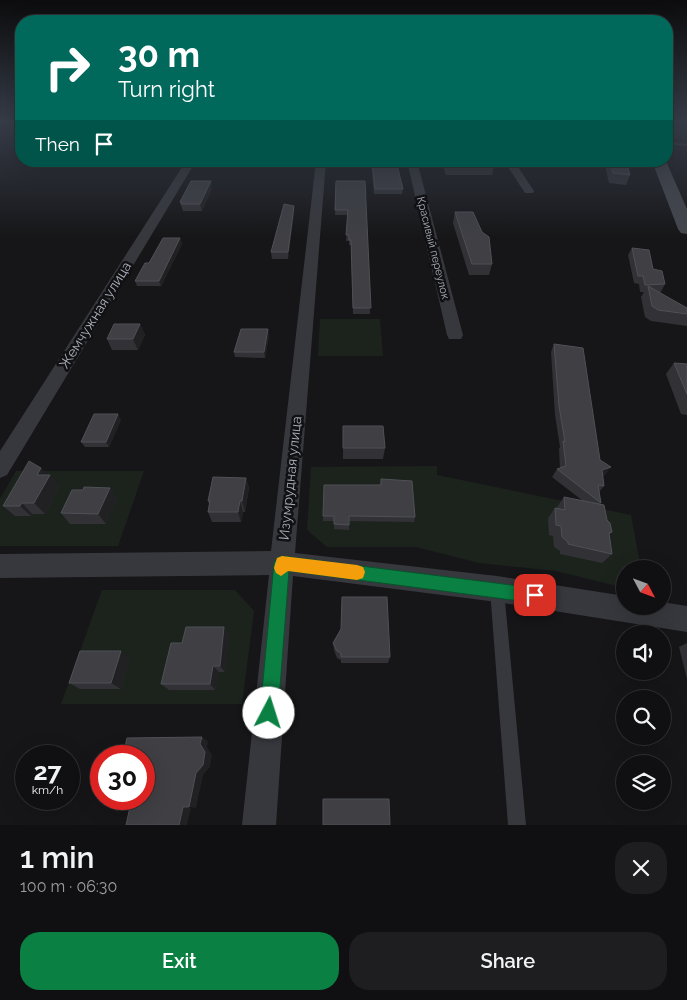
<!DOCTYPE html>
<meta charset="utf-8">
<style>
:root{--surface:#101012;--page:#1e1e20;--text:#f1f3f6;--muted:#9c9d9f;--line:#303032;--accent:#0b8043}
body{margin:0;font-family:Raleway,sans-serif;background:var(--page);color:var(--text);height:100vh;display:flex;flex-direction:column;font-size:19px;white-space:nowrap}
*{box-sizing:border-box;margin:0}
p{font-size:16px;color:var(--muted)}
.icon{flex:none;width:28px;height:28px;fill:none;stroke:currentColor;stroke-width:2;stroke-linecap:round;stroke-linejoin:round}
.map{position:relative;height:825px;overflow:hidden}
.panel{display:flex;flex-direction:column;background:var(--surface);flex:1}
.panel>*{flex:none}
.top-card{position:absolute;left:15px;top:15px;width:658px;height:152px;border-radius:20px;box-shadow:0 5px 20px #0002,0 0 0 1px var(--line);background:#00695c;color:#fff;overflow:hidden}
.needle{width:32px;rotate:131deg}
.buttons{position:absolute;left:616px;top:560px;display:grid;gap:10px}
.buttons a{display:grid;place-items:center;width:55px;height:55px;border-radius:50%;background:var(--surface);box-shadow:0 5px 20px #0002,0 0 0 1px var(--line);font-size:25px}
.speed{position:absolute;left:15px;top:745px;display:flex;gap:10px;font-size:25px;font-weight:700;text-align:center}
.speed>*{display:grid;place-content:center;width:65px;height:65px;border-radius:50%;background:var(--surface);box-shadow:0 5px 20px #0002,0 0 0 1px var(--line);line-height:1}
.speed small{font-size:12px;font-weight:400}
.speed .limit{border:8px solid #d22;background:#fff;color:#111}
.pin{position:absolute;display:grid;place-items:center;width:42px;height:42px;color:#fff;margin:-21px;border-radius:10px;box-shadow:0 2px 8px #0006}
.me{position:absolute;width:55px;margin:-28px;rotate:5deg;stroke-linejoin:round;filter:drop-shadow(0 0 4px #0008)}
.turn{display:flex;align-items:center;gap:18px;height:105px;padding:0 20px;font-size:22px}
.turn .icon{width:65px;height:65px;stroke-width:2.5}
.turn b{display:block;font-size:35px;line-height:42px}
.then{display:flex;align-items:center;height:48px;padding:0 20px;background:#0003;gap:10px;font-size:19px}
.round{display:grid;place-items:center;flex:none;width:52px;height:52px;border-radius:20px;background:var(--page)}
.summary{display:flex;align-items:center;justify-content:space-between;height:85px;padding:0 20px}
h1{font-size:30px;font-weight:600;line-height:38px}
.action{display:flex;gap:10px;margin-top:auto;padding:10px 20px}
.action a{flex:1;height:58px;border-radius:20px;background:var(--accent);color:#fff;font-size:20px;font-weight:600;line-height:58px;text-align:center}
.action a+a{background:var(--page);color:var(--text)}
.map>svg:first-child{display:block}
.green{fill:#1c231d}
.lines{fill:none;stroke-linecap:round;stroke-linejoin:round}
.lane{fill:#37383d;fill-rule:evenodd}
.street{fill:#37383d;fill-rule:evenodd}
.secondary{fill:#45474d;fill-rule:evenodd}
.wall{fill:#323236}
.shaded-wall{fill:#212124}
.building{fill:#3f3f44;stroke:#4f5156}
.route{fill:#0b8043;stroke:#07532c}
.slow{fill:#f59e0b}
.labels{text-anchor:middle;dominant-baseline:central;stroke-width:5;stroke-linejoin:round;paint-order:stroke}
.far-street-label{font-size:11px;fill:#a8adb8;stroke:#111113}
.street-label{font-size:14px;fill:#a8adb8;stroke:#111113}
</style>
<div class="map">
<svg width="687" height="825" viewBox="0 0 687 825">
<rect width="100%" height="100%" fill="#161618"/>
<path class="green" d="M666,122H687V140L666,138Z
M320,319H380L383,356H318Z
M437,466V475L631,515L641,569H625V588L556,571L479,563L416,547H327L307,530L311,467Z
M16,471H144L118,546H0V499Z
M102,590H235L254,611L242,704H61Z"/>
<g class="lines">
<path class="lane" d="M666,142L687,144V146L666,144Z
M497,583L502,585L504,590L526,825H508L490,590L492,585Z"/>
<path class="street" d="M186,161H196L7,475L0,478V451Z
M316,161H326L295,553L497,576L625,596V606H662V602L687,606V632L497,602L293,576L276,825H242L269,575L0,578V554L271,551Z
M407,161H417L463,335L461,339H449L447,335Z
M504,161H514L534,191L533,193H525Z"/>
<path class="secondary" d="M652,161H666L687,209V234L681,233L678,229Z"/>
</g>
<path class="wall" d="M371,161H396L403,189L402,194H374Z
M441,161H495L492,175H446Z
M604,161H626L630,175L626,185L609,183Z
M336,181H365L370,314H353L351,245H349V241H346L348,215H335Z
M212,188L202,211H183L180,202Z
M294,206V212L288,259H272L271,252Z
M455,212L482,232L492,264L489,275H469L453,223Z
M180,238L182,244L161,286H137L135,281L149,263Z
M632,248L653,269L665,284L661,292H658L687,308V326L651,321L645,317L641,297L644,292H640L639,284L634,283L628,255Z
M140,324L145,335L138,350H112L107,339Z
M269,335L265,358L235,357L234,352Z
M554,344L600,460L605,475L603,476L604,486L599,492L601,503L600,504L612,532L609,535L612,554L602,563L560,554V551L554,547L553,536L549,535L548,518L555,508H557V507L564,497L583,501L552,477L557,469L560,468L559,449L560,447L555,415L551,352Z
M674,363L687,364V415L681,414L666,374Z
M121,420L109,447H85L81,442Z
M343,426L385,448L383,459H343Z
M48,475H50L59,486L45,514H32L31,516H15L3,506Z
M246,478L249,488L245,512H243L241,522H212L208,512L209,504L208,501Z
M381,479L415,517L414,522L349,521V530L334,529V521H323V516L380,485Z
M110,488L117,499L106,524H70L61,513Z
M224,627L229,635L225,672H219L215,690H169L161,684L182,643Z
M333,643L390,657L388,663H341V660L337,658L334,650Z
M687,643V679L679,647Z
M130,658L121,689H80L69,683Z"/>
<path class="shaded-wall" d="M211,181L212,188L202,211L200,204Z
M294,206V212L288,259V252Z
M180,238L182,244L161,286L159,281Z
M140,324L145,335L138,350L133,339Z
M268,329L269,335L265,358L264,352Z
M118,414L121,420L109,447L106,442Z
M611,467L605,475L596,478L602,470Z
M41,468L49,477L50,475L59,486L45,514L34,503L37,475Z
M246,478L249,488L245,512L242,501Z
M110,488L117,499L106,524L98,514Z
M240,501L243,512L241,522L238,512Z
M22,503L32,514L31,516L20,506Z
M224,627L229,635L225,672L220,666Z
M121,651L130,658L121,689L111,683Z
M213,666L219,672L215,690L210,684Z
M202,737L208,741L207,747L212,755L210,767L203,775L196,808L189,807Z
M183,807L191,808L187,825H179Z"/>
<path class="building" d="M372,161H396L403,189H375Z
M446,161H490L494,167H448Z
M610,161H626L630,175L613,173Z
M191,181H211L200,204H181L182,202H180Z
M336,181H365L371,308H353L351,240H349V235H346L348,210H335Z
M284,204L294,206L288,252H271Z
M455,212H473L482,232L489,237L492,264H472Z
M163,238H180L159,281H135L145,263H149Z
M632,248L649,250L653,269L662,271L665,284L645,285L643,276H638Z
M648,286L687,308V314L658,310L652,306Z
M114,324H140L133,339H107Z
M241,329H268L264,352H234Z
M554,344L583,348L600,460L611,467L602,470L604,486L598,485L601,503L557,469L566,466L563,441L565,442L559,406Z
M674,363L687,364V394Z
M94,414H118L106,442H81Z
M343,426H383L385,448H343Z
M29,461L41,468L37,475H50L34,503H22L20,506H3Z
M213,477L246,478L242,501H240L238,512H208L210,501H208Z
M381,479L412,481L415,517L349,516V525L334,524V516H323L324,485H381Z
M84,487L110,488L98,514L61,513L72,490H83Z
M564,497L604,505L607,520L610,523L612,532L609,533L612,554L568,544V542L562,537L561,526L556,525L555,508L565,510Z
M342,597H387L390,657H341V653L337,651L333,643L341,629Z
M186,627H224L220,666H213L210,684H161L171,643H182Z
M80,651H121L111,683H69Z
M202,737L200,744L205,752L203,765L196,773L189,807H183L179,825H126L130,807H125L127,799H144V756H123L127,738Z
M323,799H389L390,825H323Z"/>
<linearGradient id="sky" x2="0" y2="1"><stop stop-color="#0c0c0d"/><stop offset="0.51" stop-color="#363c48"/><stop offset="1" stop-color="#363c48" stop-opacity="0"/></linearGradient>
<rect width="687" height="238" fill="url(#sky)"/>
<path class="route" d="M282,556L535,588L541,590L543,595L541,601L535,603L289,571L278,713L275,719L269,722L263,719L260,713L274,563L277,558Z"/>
<path class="slow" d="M282,556L357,565L363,567L365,572L363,578L357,580L288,571L281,576L276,573L274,568L277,558Z"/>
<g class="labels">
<g class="far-street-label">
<text transform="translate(433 248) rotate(76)">Красивый переулок</text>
</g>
<g class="street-label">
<text transform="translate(95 315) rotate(-58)">Жемчужная улица</text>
<text transform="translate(290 478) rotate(-84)">Изумрудная улица</text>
</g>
</g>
</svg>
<div class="buttons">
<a><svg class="needle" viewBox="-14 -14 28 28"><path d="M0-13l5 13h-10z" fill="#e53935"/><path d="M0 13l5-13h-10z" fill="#9c9d9f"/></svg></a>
<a><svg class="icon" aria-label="sound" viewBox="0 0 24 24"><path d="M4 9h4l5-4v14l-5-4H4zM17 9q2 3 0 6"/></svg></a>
<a><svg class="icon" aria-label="search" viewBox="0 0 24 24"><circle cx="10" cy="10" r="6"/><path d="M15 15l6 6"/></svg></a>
<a><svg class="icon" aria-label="layers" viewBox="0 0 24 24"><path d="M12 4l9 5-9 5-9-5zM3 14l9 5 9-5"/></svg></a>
</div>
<div class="speed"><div>27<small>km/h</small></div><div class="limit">30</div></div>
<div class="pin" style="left:535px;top:595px;background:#d93025"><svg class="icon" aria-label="arrive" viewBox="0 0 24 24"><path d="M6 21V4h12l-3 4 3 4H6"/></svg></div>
<svg class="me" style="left:269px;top:713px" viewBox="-20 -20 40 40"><circle r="19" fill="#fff"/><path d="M0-13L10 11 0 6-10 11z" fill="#0b8043"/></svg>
<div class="top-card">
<div class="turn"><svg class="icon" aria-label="right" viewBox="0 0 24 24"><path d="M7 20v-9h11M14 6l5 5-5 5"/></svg><div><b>30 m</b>Turn right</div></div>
<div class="then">Then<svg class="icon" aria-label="arrive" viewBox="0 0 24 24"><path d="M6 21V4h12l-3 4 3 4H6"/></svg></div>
</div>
</div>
<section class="panel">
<div class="summary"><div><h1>1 min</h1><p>100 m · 06:30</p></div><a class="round"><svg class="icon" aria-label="close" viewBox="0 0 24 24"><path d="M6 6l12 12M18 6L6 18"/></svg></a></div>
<div class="action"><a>Exit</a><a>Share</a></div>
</section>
